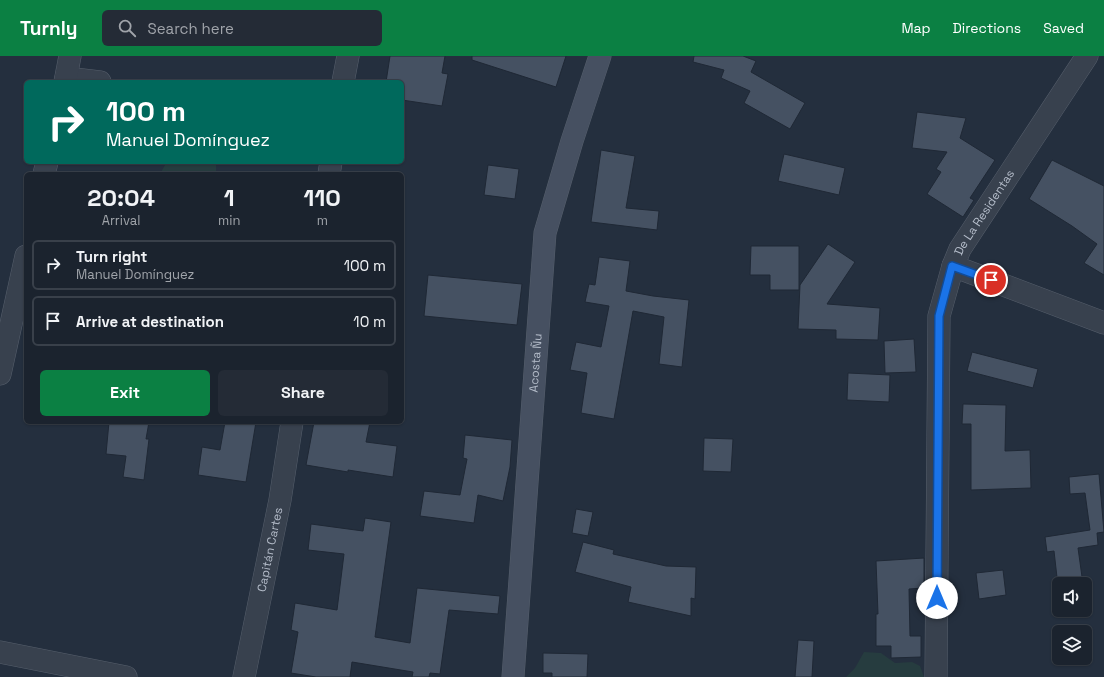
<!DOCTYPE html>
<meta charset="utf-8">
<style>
:root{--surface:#1b232e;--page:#242b36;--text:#f1f3f6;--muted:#a0a4aa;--line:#39404a;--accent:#0b8043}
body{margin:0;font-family:"Space Grotesk",sans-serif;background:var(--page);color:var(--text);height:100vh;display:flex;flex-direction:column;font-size:15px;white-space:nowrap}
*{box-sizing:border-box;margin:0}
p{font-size:13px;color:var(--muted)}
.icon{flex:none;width:22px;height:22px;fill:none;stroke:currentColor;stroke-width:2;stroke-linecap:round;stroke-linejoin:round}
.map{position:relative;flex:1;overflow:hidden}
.details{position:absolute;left:24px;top:116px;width:380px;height:252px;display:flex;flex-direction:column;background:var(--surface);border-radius:6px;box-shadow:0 1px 3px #0004,0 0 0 1px var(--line)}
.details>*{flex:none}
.banner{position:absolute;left:24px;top:24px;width:380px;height:84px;border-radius:6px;box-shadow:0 1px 3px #0004,0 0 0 1px var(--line);background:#00695c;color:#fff;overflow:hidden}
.buttons{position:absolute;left:1052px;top:521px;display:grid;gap:8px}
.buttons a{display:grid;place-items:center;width:40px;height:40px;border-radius:6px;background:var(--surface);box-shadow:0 1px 3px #0004,0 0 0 1px var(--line);font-size:20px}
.pin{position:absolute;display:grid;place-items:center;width:34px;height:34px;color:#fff;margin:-17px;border:2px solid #fff;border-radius:50%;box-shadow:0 1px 4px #0007}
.me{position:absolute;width:44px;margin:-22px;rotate:0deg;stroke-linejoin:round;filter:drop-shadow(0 0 3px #0008)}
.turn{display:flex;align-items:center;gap:14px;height:84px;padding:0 16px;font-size:18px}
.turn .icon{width:52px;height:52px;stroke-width:2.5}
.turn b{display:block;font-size:28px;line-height:34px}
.eta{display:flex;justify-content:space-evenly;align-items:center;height:68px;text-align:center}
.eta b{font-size:24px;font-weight:800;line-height:28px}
.cta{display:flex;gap:8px;margin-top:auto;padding:8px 16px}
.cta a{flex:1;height:46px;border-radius:6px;background:var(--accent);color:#fff;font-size:16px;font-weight:800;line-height:46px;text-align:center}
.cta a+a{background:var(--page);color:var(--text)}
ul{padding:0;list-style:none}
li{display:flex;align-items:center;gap:12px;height:50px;margin:0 8px 6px;padding:0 8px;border:2px solid var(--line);border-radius:6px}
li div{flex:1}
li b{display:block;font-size:15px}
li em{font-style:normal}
header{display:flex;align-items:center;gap:24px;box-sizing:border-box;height:56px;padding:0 20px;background:var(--accent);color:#fff}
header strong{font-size:19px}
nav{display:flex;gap:22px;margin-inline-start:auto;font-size:14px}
.search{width:280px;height:36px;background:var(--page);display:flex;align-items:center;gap:10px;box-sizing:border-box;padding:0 14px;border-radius:6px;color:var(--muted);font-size:15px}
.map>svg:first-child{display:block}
.green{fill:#263c3f}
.building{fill:#455162;stroke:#1f2835}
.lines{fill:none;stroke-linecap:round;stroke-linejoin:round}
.street-casing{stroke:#565f6c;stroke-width:23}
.secondary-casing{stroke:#565f6c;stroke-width:23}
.street{stroke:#38414e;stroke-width:22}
.secondary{stroke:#465061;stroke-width:22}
.route-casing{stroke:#114b97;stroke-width:10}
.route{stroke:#1a73e8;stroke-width:7}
.labels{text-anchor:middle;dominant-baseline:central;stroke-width:3;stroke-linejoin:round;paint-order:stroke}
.street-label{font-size:12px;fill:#b4bcc9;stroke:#1d2633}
</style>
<header>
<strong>Turnly</strong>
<div class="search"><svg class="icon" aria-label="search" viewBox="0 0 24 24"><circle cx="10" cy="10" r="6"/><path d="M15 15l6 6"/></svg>Search here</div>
<nav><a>Map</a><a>Directions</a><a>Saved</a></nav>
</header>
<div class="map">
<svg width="1104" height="621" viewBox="0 0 1104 621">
<rect width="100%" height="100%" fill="#242f3e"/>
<path class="green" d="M171,106H216V118H160L165,109Z
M864,596L881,597L895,607L912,606L920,610L924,621H846L855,612Z"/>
<path class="building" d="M390,0H445L442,17L448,18L442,50L402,44V26H386Z
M472,0H566L556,31L472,4Z
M694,0H743L756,5L751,16L805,47L790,73L744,47L750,35L721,22L724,14L693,6Z
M917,56L966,62L960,82L995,104L970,142L974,144L963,161L927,138L941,116L936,113L947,96L912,92Z
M601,94L635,100L626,152L659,155L657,174L591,166Z
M784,98L845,112L839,139L778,125Z
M1052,104L1104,130V219L1084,207L1097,188L1072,170L1029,143Z
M488,109L519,113L515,143L484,139Z
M828,188L855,206L827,248L880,252L878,284L836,283V274L798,273L800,229Z
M751,190H799V234H770V219H750Z
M599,201L630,205L626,235L653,240L689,244L682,311L659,308L664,261L633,255L614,363L581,357L587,317L570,314L576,286L601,291L609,250L585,246L589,228L595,229Z
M428,219L522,228L517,269L424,260Z
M914,283L916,316L885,317L884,285Z
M972,296L1038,313L1033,332L967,315Z
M848,317L890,319L889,346L847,344Z
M963,348L1006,349L1005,395L1030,394L1031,432L971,434V368H962Z
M109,366H149L146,383H149L144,424L123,421L126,400L106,398Z
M225,366H256L246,426L198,419L202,391L220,394Z
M314,366H370L366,386L397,390L393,421L348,414V416L306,409Z
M465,379L512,384L510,411L503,445L478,439L474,467L420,460L424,435L460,439L467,403L463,402Z
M704,382L733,383L731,416L703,415Z
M1099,418L1104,476L1097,477L1098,489L1078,492L1083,528H1059V539L1054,495L1047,496L1045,481L1090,474L1085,437L1070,438L1069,421Z
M576,453L593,456L588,480L572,477Z
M365,462L391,466L375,581L410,587L417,532L500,540L498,558L449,554L440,618L430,617L429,621H412L413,616L352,606L350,621H316L291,617L298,576L291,574L295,547L337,554L344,498L308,494L311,468L363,475Z
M583,486L614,494L613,498L666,510L696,511L695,543L691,542V560L628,546L631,531L575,516Z
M924,502V532L909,533L910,580H921V601L891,602V590H876V558H878L876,505Z
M1003,514L1006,539L979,543L976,517Z
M798,584L814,585L812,621H795Z
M543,597L588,598L587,621H552V617H543Z"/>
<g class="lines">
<g class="street-casing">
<g id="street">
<path d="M66,22L100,26"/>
<path d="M65,26L70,0"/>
<path d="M343,26L348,0"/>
<path d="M44,118L47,106"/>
<path d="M329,118L331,106"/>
<path d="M953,210L1104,267"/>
<path d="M0,318L26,200"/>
<path d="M0,596L126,621"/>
<path id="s1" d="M244,621L280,444L292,366"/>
<path id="s2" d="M936,621L939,260L953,210L960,193L1087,0"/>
</g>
</g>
<g class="secondary-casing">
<g id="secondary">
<path id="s3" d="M513,621L545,177L572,85L600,0"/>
</g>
</g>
<use href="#street" class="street"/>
<use href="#secondary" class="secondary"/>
</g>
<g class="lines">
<g class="route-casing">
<path id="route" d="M937,542L939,260L952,210L991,224"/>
</g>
<use href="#route" class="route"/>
</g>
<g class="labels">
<g class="street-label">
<text stroke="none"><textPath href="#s2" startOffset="475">De La Residentas</textPath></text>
<text stroke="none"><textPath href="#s3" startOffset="315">Acosta Ñu</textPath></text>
<text stroke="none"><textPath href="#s1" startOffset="130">Capitán Cartes</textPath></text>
</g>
</g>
</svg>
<div class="buttons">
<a><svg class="icon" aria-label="sound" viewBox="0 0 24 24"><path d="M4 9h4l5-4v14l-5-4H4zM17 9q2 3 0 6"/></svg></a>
<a><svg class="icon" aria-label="layers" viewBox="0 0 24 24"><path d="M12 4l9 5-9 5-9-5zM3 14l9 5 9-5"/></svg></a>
</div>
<div class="pin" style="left:991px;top:224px;background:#d93025"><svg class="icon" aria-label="arrive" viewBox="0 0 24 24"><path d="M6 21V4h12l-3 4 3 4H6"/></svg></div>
<svg class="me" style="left:937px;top:542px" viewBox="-20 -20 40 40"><circle r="19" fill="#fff"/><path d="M0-13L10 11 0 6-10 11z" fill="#1a73e8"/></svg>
<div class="banner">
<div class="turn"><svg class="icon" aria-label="right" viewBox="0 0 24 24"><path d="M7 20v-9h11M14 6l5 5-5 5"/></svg><div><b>100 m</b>Manuel Domínguez</div></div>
</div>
<section class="details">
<div class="eta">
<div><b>20:04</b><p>Arrival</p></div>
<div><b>1</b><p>min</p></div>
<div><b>110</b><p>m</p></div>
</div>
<ul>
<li><svg class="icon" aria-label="right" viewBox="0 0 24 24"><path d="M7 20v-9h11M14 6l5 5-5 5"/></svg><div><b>Turn right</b><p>Manuel Domínguez</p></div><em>100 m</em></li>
<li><svg class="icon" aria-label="arrive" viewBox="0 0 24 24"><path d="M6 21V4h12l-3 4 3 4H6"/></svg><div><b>Arrive at destination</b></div><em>10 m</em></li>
</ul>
<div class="cta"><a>Exit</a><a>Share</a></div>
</section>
</div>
